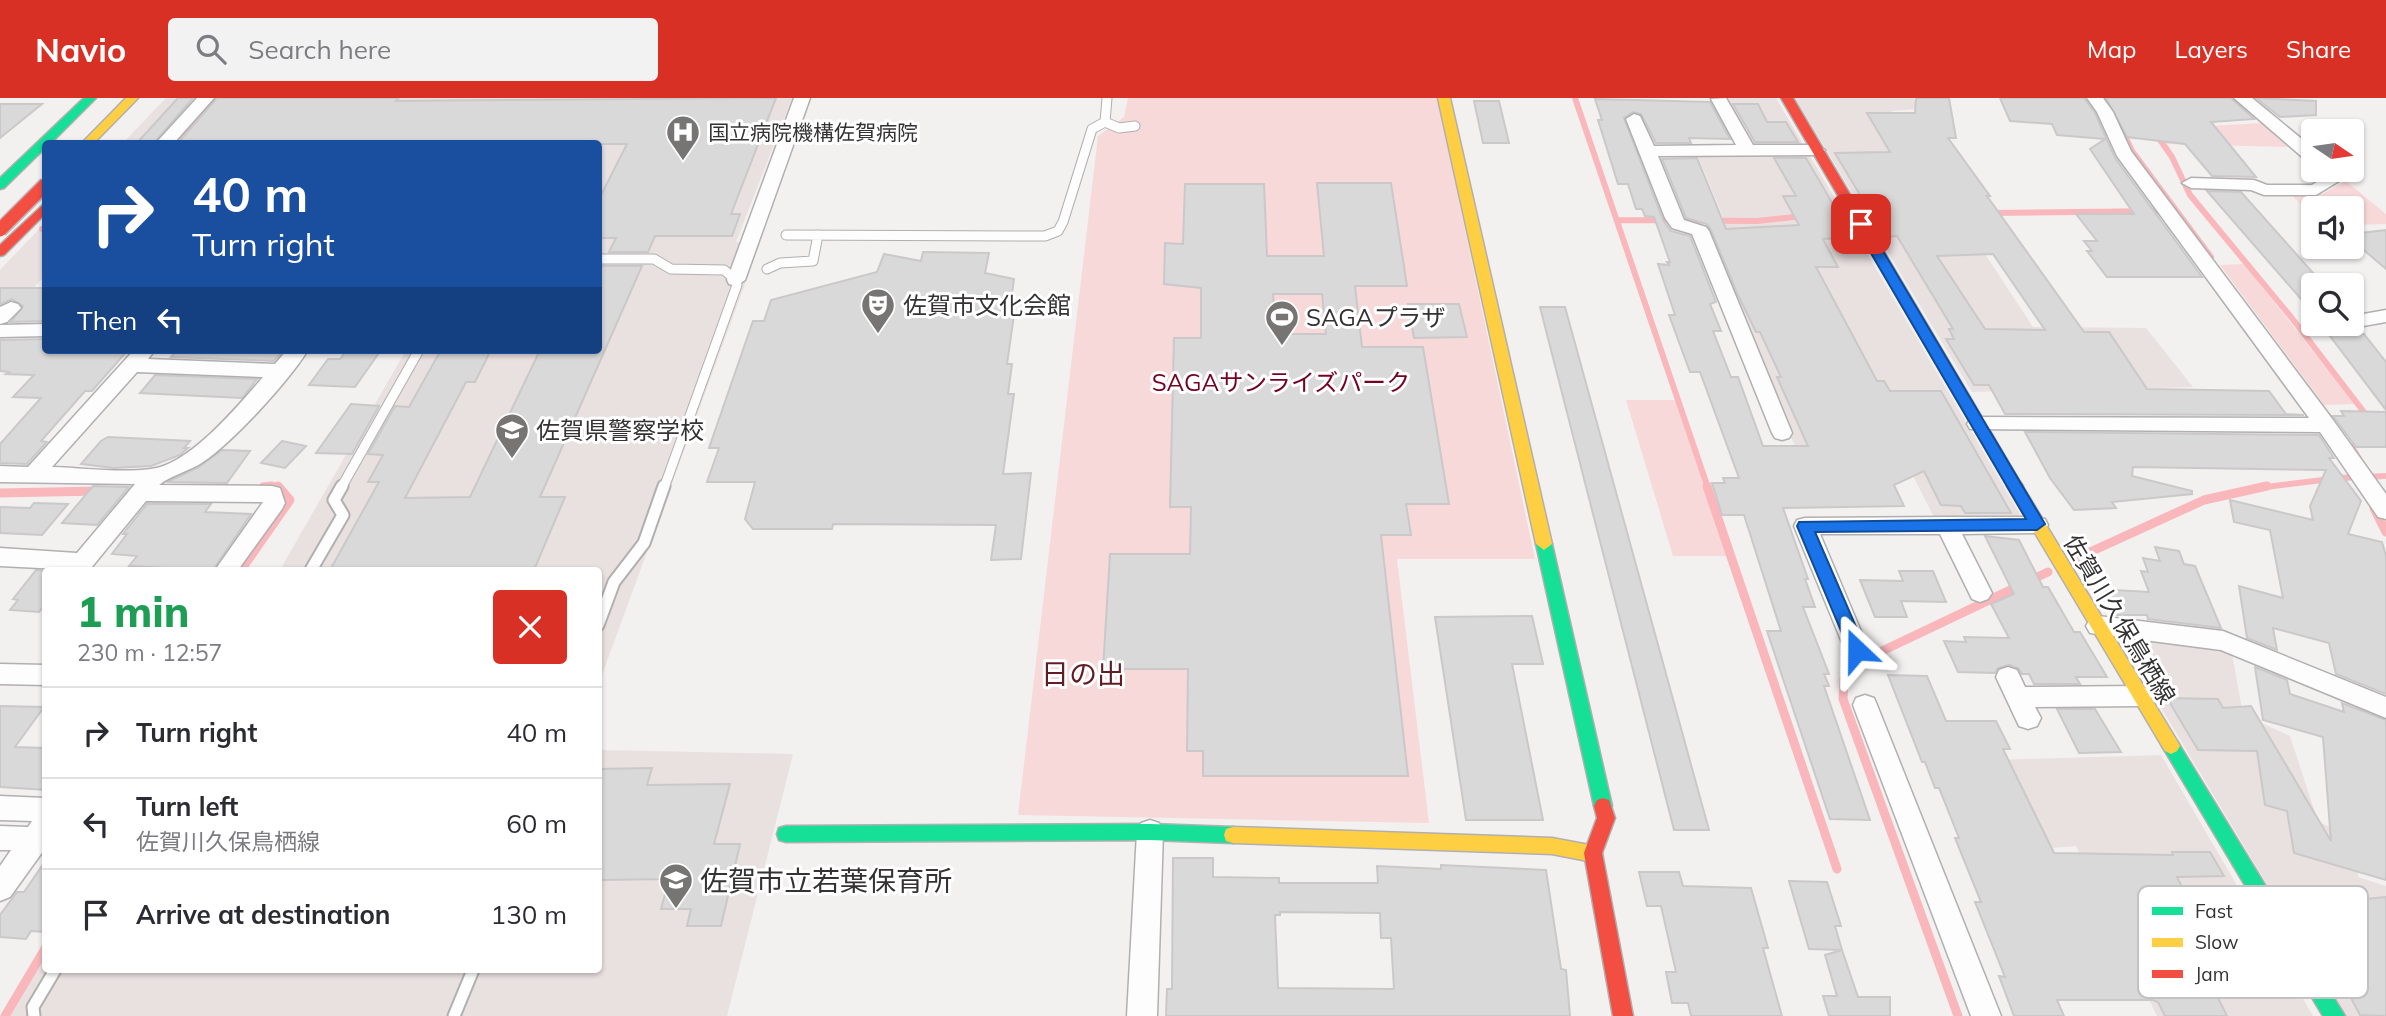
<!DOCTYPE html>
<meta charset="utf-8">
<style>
:root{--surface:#fff;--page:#f2f2f3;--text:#2b2b33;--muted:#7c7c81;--line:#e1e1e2;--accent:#d93025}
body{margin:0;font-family:Mulish,"Noto Sans JP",sans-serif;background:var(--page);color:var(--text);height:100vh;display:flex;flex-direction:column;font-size:26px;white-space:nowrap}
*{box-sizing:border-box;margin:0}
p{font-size:23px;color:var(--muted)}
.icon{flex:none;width:38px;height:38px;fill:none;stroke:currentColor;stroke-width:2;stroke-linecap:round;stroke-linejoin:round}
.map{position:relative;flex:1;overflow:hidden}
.side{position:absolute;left:42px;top:469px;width:560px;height:406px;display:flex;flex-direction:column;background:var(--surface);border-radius:7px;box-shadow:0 2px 5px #0004}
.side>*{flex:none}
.top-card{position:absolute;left:42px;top:42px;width:560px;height:214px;border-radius:7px;box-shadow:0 2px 5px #0004;background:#1a4fa0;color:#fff;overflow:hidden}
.needle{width:46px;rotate:103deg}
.tools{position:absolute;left:2301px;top:21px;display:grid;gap:14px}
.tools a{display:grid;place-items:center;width:63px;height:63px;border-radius:7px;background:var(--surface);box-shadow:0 2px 5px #0004;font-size:35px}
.pin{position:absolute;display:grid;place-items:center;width:60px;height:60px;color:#fff;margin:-30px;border-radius:14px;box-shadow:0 4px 10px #0006}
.me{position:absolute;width:77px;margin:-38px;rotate:337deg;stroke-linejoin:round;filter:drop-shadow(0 0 5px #0008)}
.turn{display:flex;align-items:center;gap:24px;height:147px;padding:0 35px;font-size:32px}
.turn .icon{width:91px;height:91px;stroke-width:2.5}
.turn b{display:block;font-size:49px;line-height:60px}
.then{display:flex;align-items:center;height:66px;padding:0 35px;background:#0003;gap:14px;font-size:26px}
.round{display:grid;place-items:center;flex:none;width:74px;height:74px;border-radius:7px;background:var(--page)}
.headline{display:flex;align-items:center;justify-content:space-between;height:119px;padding:0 35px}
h1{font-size:42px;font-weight:800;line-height:52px;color:#1e9e55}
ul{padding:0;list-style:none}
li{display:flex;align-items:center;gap:21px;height:91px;padding:0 35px;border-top:2px solid var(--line)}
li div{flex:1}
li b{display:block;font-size:26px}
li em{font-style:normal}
header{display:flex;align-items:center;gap:42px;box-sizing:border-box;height:98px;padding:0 35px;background:var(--accent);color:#fff}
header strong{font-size:33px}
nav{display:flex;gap:38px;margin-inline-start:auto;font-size:24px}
.search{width:490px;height:63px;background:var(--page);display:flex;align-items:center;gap:18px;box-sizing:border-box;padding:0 24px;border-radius:7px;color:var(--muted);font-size:26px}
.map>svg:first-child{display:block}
.built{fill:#e9e0e0}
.green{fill:#f8d9d9}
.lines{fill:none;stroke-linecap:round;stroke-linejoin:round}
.stream-far1{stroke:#f9b7bb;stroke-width:6}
.stream{stroke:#f9b7bb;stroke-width:9}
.building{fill:#dad9d9;stroke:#cac8c8;stroke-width:2;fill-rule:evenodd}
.lane-far1-casing{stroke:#b1afaf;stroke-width:11}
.lane-casing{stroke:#b1afaf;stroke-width:15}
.street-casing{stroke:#b1afaf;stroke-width:3}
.fast-casing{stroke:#b1afaf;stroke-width:3}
.slow-casing{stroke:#b1afaf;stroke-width:3}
.jam-casing{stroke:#b1afaf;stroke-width:3}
.lane-far1{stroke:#fdfdfd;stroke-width:9}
.lane{stroke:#fdfdfd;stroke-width:11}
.street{fill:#fdfdfd;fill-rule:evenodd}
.fast{fill:#16e098;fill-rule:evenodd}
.slow{fill:#ffcf43;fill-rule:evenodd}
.jam{fill:#f24e42;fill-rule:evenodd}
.jam-bridge-casing{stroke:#c3b1b3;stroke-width:16;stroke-linecap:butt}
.jam-bridge{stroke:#f24e42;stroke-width:13}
.route{fill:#1a73e8;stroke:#114b97;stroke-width:2}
.labels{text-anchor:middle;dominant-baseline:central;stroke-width:6;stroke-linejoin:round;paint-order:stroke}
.far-poi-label{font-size:21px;fill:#343232;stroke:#fff;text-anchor:start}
.poi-label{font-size:24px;fill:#343232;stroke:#fff;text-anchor:start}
.park-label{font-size:24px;fill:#730221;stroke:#fff}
.street-label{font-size:24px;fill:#343232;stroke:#fff}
.quarter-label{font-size:28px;fill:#611c25;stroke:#fff}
.near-poi-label{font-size:28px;fill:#343232;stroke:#fff;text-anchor:start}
.key{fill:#fff;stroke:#c2c2c2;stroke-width:2}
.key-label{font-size:19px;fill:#343232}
</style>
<header>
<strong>Navio</strong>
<div class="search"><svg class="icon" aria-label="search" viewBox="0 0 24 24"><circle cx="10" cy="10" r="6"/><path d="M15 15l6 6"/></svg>Search here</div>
<nav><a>Map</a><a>Layers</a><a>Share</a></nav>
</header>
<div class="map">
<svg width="2386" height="918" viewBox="0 0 2386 918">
<rect width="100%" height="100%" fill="#f3f0f0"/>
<path class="built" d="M166,0H792L736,144L760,145L599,585L598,472H280L406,252H598V46H122Z
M1723,0H1776L2022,420L1935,421L1912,376L1808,379L1701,127L1726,126L1697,56L1752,55Z
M1795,0H1914L1917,11L1891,13L2033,229L2146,230L2193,289L1972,294Z
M45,125V178L0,224V172Z
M2115,533L2231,550L2243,617L2290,638L2318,724L2355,739L2358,779L2386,788V918H2346Z
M599,652L793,656L727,918H5L45,849L46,872H598Z
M2161,657L2313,918H2157L2076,748L2000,754L1964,663Z"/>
<path class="green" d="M1128,0H1437L1535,461H1397L1429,725L1018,717L1098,38L1124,19Z
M2143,14L2210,28L2262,25L2288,49L2165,46Z
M2346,83L2386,116V126L2352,127V110H2314L2313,120L2290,95L2322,96Z
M2244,166L2355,306L2324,307L2220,167Z
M1626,302H1676L1729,458H1673Z"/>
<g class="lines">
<path class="stream-far1" d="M1575,0L1708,390
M2103,0L2114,15L2132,53L2211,159
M2156,36L2172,59L2190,97L2291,219L2370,322
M175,46L217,0
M1990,115L2166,113
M1617,122L1757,123L1803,118
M42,131H46
M2352,349L2367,374
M263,389L280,390
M2258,390L2339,380L2386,378"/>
<path class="stream" d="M1707,388L1837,771
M263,389L272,388
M0,395L100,393
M2374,410L2386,434
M2077,460L2204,402L2267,388
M241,472L290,402L278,388
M5,918L46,849
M1958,918L1843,601L1844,581L1880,554L2048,474"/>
</g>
<path class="building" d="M178,0H193L153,46H136Z
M217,0H399L396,3L776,0L731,116H740L732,138H655L648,154H609L616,140H598V103L627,46H177Z
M1916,0H1949L1956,40H1948L1990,98H1987L2084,234H2109L2147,291L2269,293L2286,316L2304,317L2005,316L1989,287H1974L1946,241H1954L1949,231H1953L1897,138L1885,139L1835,55L1890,54L1867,15H1915ZM1993,156L2045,232L1985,231L1937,158Z
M2000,0H2084L2095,15L2115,60L2202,179H2107L2087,153H2092L2084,143H2097L2076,116H2134L2090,51L2105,41L2057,37L2052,26L2010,23Z
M2106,0H2231L2254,21L2211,24L2256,79L2212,78L2185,46L2127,39Z
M2256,0L2316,3V17L2280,19Z
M1595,1L1710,4L1730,41L1689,40L1691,45H1656L1641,16L1633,14L1624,20L1663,122L1671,133L1690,138L1716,204L1710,206L1721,233H1713L1731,279H1738L1763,348H1808L1777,279H1781L1760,234H1756L1737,195L1711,132L1707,126L1686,120L1662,61L1697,60L1726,131L1799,127L1783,98H1796L1774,60H1806L1852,139L1823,141L1838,169H1816L1877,283H1884L1890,293H1941L2011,415H1965L1961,408L1941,407L1924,373L1894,387L1904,408L1783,410L1808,481H1805L1815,509H1803L1829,576H1824L1829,588H1824L1870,722L1830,721L1767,533H1781L1744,417H1722L1712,385H1725L1723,380H1739L1700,274H1690L1669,217H1675L1658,166L1669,167L1667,164H1670L1654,119L1645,118L1642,111H1636L1628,86H1618L1598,22H1602Z
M1474,3H1499L1509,45H1483Z
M0,6H42L0,40Z
M1733,6H1758L1767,24H1786L1798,44H1755Z
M1317,85H1391L1407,188H1355L1362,249H1423L1449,406H1406L1411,437H1381L1408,678H1203V653H1187L1188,571H1103L1110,456H1190L1191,409H1170L1174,240H1201V190L1164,186L1165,145L1183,146L1185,86H1264L1267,158H1324ZM1273,196H1322L1326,236H1276Z
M2207,93L2241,94L2314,176V216Z
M2386,132V171L2352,142V136Z
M923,154L989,155L985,175L1014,181L1010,210H1015L1007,266H1012L1008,296H1014L1003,376L1031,375L1021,461L991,462L996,427L833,426L832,431H753L745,421L755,384H707L719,350H709L753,223H764L771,202L877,174L884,156L921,163Z
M602,168H642L540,399H565L534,472H330L379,384H368L383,357L368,356L395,308L409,309L441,252H491L475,284H466L405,400L470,399L540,252H598V176Z
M0,190H46V223L11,224L23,208L12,201L0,206Z
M1408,206H1459L1467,239L1414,240Z
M1540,209H1565L1709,732H1674Z
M2327,234L2364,236L2386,264V312Z
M46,241V252H128L92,293H85L41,343L47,344L27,366L0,365V346L41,300L13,299L34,277L6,276L9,274L0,273V242Z
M177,252H284L274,263L171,259Z
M347,252H381L355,289L309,287L328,261H340Z
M155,277L257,281L242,300L140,295Z
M351,306L379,308L352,356L316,355Z
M2341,313L2386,314V349H2356L2333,318H2344Z
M2025,334L2319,337L2334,360H2329L2361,403L2348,436L2382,444L2386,458V596L2336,576L2329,545L2273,530L2277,552L2247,540L2239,488L2283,500L2270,432L2234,424L2230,402L2313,422L2310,408L2326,372L2133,369L2132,378L2192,393V396L2112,404L2116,410L2074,412L2050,380Z
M108,339L190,343L184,350H188L180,357L151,368L114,370L81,366L101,343Z
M282,343L306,348L285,370L261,365Z
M222,352L250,353L227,385L167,384L199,369Z
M93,388L129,389L97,427L62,425Z
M34,405L68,406L42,437L0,435V409L30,410Z
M147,406H211L205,414L251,416L213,472H164L166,470L129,468L137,458L112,456L127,436H123Z
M1985,438L2019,442L2043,489H2048L2074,534H2080L2107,579H2076L2080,586H2034L2029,576H2022L2018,570L2009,567L1998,570L1995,575L1958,574L1944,543L1966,544L1964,539L2009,540L1991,506L2014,496Z
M2155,449L2179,453L2184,466L2195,468L2221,530L2148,521L2147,517H2114L2098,491L2149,494L2141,473L2148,474L2143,460L2160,463Z
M36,472L46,473V506L39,514L10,512L18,502L13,501Z
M1899,473H1933L1946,504L1901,503L1907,519H1875L1860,482L1903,483Z
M1532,518L1543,566H1512L1543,722H1466L1435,519Z
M2255,569L2287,582L2290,596L2344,614L2342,605L2386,622V782L2294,755L2287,713L2265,707L2257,653L2198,652L2167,600L2218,601L2223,610L2251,608L2331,743L2323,639L2263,622Z
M1888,577L1927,578L1946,623H1996L2010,651H2003L2054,755L2173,757L2172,754H2210L2224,778L2177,779L2198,822L2191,821L2202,844H2190L2227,918H2165L2158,904L2153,902H2057L2064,918H2014L1999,878L2005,879L1975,804H1981L1955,740H1959L1939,690H1935L1925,664H1922Z
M0,608L44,609L15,649L46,650V692L0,689Z
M2057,611H2095L2121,654L2079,655Z
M652,670L647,687L730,686L714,746H740L721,828H687L691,811H661L669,781L598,782V671Z
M1173,760H1213V779L1279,780V785H1378L1377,768L1441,771V767L1546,772L1561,871L1566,872L1570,918H1166L1167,891H1172ZM1280,814L1380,815L1381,840H1391L1394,891L1278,890L1275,817H1280Z
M46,762V834L31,833L26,841L0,839V817L17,794H24Z
M1639,774H1679L1683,788L1751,790L1768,850H1763L1782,918H1691L1688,905H1672L1666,874H1676L1661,808H1647Z
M1789,783L1827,784L1841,828H1835L1842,852L1809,851Z
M2386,799V918L2360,917L2341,881L2357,882L2347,803Z
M1842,852L1858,899H1890V918H1829L1823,898H1837L1825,857Z"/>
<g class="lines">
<g class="lane-far1-casing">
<path id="lane-far1" d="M1105,24L1107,0
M786,137L1045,138L1058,133L1063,124L1092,31L1105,24L1119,30L1135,28
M598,161H654L671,171L724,172L736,182L737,187L664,390
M767,171L780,165L813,163L818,137
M341,390L419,252"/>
</g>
<g class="lane-casing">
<path id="lane" d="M311,472L343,417L334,402L342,388
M598,527L614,484L644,445L664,388
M34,918L33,909L55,872
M454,918L473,872"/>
</g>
<g class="street-casing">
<path id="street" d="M197,0H214L173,46H155Z
M794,0H810L745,182L736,188L729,186L727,182Z
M1726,0L1753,47H1817L1825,52L1817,57L1658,58L1684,122L1706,129L1709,133L1792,335L1789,340L1782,342L1775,340L1772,335L1692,136L1672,130L1665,120L1626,21L1634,16L1640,18L1654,48L1736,47L1711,1Z
M2087,0H2103L2113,14L2131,53L2333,322L2386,396V421L2378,419L2320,334L1970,331L1967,326L1970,321L1977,319L2309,320L2117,58L2097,14Z
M2234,0H2252L2314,51V65L2308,64Z
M2318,72H2336L2344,80L2316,97H2264L2251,92L2191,90L2182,85L2191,80L2254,82L2267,87H2312L2324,79Z
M11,204L18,206L21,210L7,224L0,226V209Z
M2386,212V224L2352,230L2343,226H2352V218Z
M46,226V238L0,239V227Z
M134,252H155L148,261L275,266L287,252H308C288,284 234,343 203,364C190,373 171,377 159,387L272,388L280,390L285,405L282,411L238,472H215L263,404L146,403L91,470L79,472L0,468V450L77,455L135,386L0,384V368L28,369ZM137,274L263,279C239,307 189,367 151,371C119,375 84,370 52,369Z
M1947,419H2037L2045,421L2048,427L2045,433L2037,435L1962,436L1992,495L1988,501L1980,504L1972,501L1940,436H1820L1869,552L1866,559L1857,562L1848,559L1794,428L1797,422L1805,420Z
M2098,518L2223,533L2386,599V620L2221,552L2090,535L2086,528L2090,521Z
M0,566L46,567V587L0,586Z
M2008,569L2017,572L2025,589L2140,588L2149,591L2152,598L2149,605L2140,608L2035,609L2041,620L2037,628L2028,631L2019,628L1996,579L1999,572Z
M1865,597L1874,600L1877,607L2001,918H1971L1853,607L1856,600Z
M0,698L46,700V749L10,799L0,803V768L11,752H0V728L28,729L32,723L0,722Z
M1150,722L1159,725L1163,734L1157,918H1127L1137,734L1141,725Z"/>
</g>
<g class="fast-casing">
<path id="fast" d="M84,0H96L50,46H46V49L4,90L0,91V80Z
M1544,440L1552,446L1612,708L1609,714L1603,716L1597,714L1594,708L1536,446Z
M2171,640L2177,643L2345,918H2323L2165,653L2162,648L2165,643Z
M1150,726L1233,729L1240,731L1242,737L1240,743L1233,745L1150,742L786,744L779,742L777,736L779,730L786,728Z"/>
</g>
<g class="slow-casing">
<path id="slow" d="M126,0H138L93,46H81Z
M1438,0H1450L1552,446L1544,452L1536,446Z
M2015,383L2020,384L2177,643L2180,648L2177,653L2171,656L2165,653L2007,388Z
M1233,729L1552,740L1600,749L1602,755L1600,761L1593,764L1552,756L1233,745L1226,743L1224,737L1226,731Z"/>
</g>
<g class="jam-casing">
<path id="jam" d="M1781,0H1793L2020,384L2023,388L2020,392H2010Z
M46,104V115L4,157L0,158V147Z
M1603,700L1609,702L1615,720L1602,755L1633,918H1613L1584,755L1597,720L1594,708L1597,702Z"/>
</g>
<use href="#lane-far1" class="lane-far1"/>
<use href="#lane" class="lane"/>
<use href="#street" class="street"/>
<use href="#fast" class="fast"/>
<use href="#slow" class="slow"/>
<use href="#jam" class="jam"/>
<g class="jam-bridge-casing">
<path id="jam-bridge" d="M0,132L46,86"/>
</g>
<use href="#jam-bridge" class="jam-bridge"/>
</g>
<path class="route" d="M1861,122L1867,126L2045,426L2037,432L1815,434L1866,552L1863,557H1851L1849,552L1797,428L1799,424L2026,421L1854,126Z"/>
<defs>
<g id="hospital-pin" transform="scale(1.75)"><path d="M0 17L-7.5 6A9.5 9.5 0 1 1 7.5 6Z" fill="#777474" stroke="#fff"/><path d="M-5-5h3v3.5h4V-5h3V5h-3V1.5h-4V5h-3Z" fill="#fff"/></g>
<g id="theatre-pin" transform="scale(1.75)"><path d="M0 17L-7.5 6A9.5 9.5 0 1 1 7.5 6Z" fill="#777474" stroke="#fff"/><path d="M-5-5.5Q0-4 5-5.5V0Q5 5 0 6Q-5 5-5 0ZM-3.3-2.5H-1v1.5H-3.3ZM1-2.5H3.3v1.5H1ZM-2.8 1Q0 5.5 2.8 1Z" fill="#fff"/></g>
<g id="stadium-pin" transform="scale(1.75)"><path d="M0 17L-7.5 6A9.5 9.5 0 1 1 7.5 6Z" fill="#777474" stroke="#fff"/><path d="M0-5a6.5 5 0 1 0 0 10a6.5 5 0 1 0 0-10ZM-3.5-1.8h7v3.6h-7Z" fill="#fff"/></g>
<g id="university-pin" transform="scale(1.75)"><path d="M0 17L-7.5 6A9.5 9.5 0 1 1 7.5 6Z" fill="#777474" stroke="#fff"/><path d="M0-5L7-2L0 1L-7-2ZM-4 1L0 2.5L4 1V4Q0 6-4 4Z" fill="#fff"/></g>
<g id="school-pin" transform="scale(1.75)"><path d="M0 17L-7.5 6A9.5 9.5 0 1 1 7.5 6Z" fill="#777474" stroke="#fff"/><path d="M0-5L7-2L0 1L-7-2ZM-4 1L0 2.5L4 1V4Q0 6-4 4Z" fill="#fff"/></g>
</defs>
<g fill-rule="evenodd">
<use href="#hospital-pin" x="683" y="34"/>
<use href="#theatre-pin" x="878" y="207"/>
<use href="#stadium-pin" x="1282" y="219"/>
<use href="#university-pin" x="512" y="332"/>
<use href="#school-pin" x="676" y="782"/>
</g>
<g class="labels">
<g class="far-poi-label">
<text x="708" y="34">国立病院機構佐賀病院</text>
</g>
<g class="poi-label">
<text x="903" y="207">佐賀市文化会館</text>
<text x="1306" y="219">SAGAプラザ</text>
<text x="536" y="332">佐賀県警察学校</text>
</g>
<g class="park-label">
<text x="1281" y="284">SAGAサンライズパーク</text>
</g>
<g class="street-label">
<text transform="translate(2120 521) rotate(59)">佐賀川久保鳥栖線</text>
</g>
<g class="quarter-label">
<text x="1083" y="575">日の出</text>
</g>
<g class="near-poi-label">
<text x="700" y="782">佐賀市立若葉保育所</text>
</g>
</g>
<rect x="2138" y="788" width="230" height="112" rx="10" class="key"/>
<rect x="2152" y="809" width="31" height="8" fill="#16e098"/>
<rect x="2152" y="840" width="31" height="9" fill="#ffcf43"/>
<rect x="2152" y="872" width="31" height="8" fill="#f24e42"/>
<g class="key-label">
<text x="2195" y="820">Fast</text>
<text x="2195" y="851">Slow</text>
<text x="2195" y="883">Jam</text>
</g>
</svg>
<div class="tools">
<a><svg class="needle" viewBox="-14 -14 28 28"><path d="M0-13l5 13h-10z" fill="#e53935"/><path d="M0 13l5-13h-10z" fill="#7c7c81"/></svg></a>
<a><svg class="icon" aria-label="sound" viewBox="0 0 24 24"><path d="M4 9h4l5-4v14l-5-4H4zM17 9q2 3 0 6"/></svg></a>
<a><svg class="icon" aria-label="search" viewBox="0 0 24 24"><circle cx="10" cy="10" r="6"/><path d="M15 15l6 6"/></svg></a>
</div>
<div class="pin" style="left:1861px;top:126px;background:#d93025"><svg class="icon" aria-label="arrive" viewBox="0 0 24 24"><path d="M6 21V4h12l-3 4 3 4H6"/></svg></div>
<svg class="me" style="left:1857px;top:552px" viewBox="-20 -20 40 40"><path d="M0-17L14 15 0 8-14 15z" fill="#1a73e8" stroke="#fff" stroke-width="4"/></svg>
<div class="top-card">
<div class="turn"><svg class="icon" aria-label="right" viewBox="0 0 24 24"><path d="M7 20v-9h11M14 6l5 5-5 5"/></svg><div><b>40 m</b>Turn right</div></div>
<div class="then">Then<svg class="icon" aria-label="left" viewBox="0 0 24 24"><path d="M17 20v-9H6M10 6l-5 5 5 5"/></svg></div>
</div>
<section class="side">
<div class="headline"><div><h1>1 min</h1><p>230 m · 12:57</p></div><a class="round" style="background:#d93025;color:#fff"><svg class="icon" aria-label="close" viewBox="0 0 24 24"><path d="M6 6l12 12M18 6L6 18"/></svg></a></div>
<ul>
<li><svg class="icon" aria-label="right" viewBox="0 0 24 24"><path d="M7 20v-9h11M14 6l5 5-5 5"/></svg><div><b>Turn right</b></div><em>40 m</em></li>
<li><svg class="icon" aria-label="left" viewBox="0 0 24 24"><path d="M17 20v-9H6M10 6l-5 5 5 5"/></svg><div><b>Turn left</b><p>佐賀川久保鳥栖線</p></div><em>60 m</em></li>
<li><svg class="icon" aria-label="arrive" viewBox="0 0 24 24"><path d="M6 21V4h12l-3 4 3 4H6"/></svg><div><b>Arrive at destination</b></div><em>130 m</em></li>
</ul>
</section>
</div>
